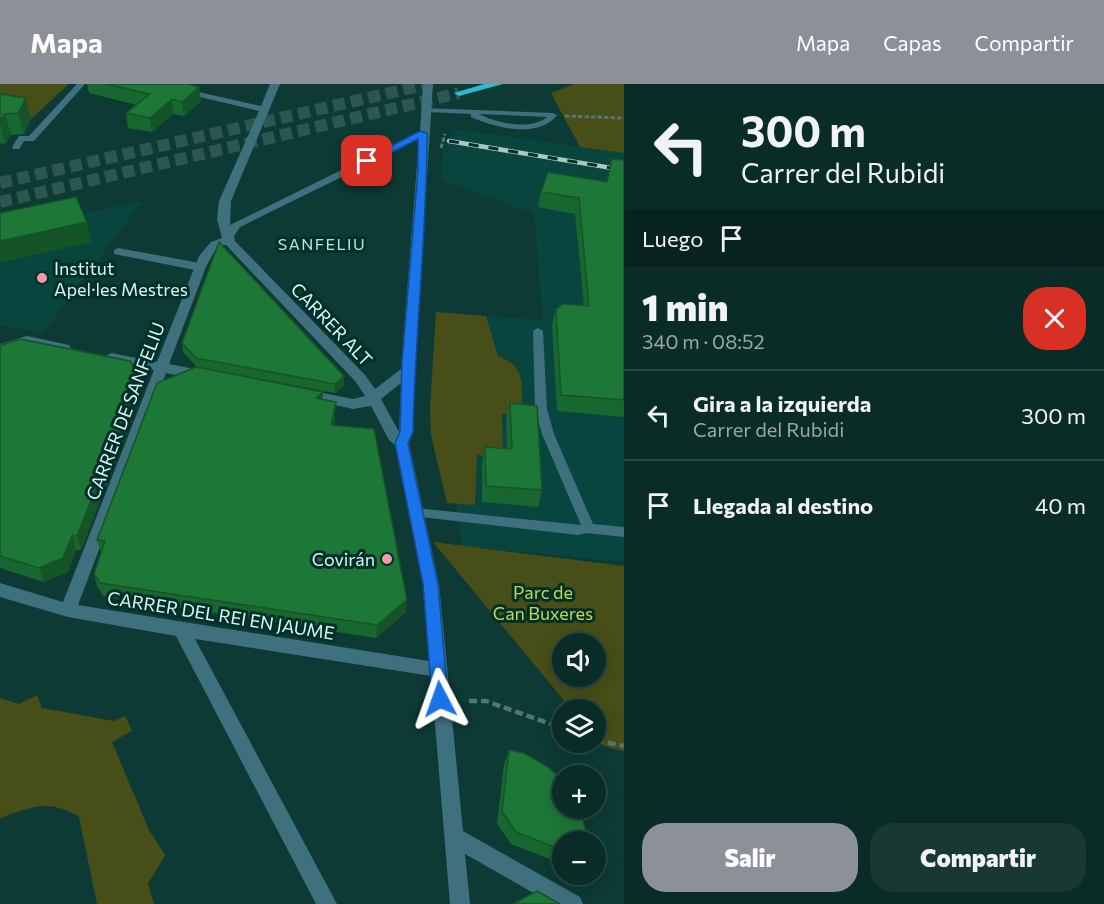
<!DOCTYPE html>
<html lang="es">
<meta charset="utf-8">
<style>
:root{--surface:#0a2c27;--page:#183833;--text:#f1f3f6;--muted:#99a7a7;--line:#2a4844;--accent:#8c9099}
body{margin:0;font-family:Commissioner,sans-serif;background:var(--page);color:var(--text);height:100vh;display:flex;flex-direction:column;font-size:22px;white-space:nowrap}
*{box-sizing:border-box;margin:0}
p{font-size:20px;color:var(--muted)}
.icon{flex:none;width:33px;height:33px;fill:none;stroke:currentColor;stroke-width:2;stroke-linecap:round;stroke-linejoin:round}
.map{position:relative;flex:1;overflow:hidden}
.details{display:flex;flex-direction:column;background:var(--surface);width:480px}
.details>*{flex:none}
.top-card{background:#0a2c27;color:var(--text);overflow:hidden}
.controls{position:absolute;left:552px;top:549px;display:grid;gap:12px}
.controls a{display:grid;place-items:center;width:54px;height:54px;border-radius:50%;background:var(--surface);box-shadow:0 3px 15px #0003,0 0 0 2px var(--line);font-size:30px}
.pin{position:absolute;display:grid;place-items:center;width:51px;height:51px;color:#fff;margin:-26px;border-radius:12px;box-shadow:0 3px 9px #0006}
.me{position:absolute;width:66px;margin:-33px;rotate:356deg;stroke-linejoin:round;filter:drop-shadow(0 0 4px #0008)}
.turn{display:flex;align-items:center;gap:21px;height:126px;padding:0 18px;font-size:27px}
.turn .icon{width:78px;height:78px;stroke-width:2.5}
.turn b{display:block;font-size:42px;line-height:51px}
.then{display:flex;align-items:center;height:57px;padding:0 18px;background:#0003;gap:12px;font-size:22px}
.round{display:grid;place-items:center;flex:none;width:63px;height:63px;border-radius:24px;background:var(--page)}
.headline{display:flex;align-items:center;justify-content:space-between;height:102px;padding:0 18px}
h1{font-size:36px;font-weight:800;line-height:45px}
.button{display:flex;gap:12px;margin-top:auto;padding:12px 18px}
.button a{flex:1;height:69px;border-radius:24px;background:var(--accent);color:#fff;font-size:24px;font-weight:800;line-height:69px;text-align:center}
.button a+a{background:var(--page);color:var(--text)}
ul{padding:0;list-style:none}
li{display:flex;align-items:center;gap:18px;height:90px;padding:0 18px;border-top:2px solid var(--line)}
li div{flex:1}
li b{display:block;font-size:22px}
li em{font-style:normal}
header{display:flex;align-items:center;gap:36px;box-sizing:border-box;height:84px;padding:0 30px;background:var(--accent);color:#fff}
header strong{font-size:28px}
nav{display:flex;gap:33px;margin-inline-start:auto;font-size:21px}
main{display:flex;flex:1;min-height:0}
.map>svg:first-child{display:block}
.built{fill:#07453e}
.green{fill:#484e17;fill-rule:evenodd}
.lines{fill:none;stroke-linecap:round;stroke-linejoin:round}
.trunk-tunnel{stroke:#2c5650;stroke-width:12;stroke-dasharray:12 6;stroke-linecap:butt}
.path-far1{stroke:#517772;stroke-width:3;stroke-dasharray:4.5 2;stroke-linecap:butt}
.path{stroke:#517772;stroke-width:4.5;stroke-dasharray:8 4;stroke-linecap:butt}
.service{fill:#3e707d;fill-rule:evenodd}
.pedestrian{fill:#3e707d;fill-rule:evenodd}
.minor{fill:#3e707d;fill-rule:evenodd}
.trunk{fill:#2cb9d6;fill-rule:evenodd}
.rail-casing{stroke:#aac7c2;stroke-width:4.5}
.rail{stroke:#00302a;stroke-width:3;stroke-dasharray:10;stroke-linecap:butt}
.wall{fill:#196730}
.shaded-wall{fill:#145427}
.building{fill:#1d7838;stroke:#145427;stroke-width:1.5}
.route{fill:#1a73e8;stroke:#114b97;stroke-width:1.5}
.poi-dot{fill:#f49aa1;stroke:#00302a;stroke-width:2}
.labels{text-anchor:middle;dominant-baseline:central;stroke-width:6;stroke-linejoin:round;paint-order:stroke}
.far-neighbourhood-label{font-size:16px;letter-spacing:1.5px;fill:#b8e6de;stroke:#00302a}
.poi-label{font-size:18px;fill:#ddf4f0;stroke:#00302a;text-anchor:start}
.street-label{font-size:18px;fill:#ddf4f0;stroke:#00302a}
.park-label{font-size:18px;fill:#c6d64d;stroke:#00302a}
</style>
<header>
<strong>Mapa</strong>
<nav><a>Mapa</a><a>Capas</a><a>Compartir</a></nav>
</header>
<main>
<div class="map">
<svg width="624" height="820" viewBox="0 0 624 820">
<rect width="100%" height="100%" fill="#0d3a34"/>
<path class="built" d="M454,45L624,69V478L462,462L456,419L475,421L477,370L502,330L521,332L511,277L498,273L486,232L543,236L534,130L441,95L443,65L446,63Z
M143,117L43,249L0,241V147Z"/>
<path class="green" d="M0,0H69L31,35L0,31Z
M574,0H624V69L580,63L551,9Z
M436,228L486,232L498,272C528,282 521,305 522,332L502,330L503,373L477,371L475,421L447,419L431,351L430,324Z
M433,458L624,482V667C590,661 596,657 596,626L571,625ZM562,560H596V592H562Z
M37,611L42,624L114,637L125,632L132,647L112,658L149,746L165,771L148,800L154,820H97L79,733C49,714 31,723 0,734V614L19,620Z"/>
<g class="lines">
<path class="trunk-tunnel" d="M0,99L428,0
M0,118L459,9"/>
<path class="path-far1" d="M565,32L624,34
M441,64L445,50"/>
<path class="path" d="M469,617H486L562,644
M596,656L624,662"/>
<path class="service" d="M77,0H85L34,57H24L19,65H13L12,63L19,52H29Z
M423,24L553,29L557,31C539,55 495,44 471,33V30L426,28L422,26ZM479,30L547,33C530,47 497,39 479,30Z
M538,244L543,247L547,325L554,350L593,440L624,443V453L586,449L578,451L412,432L410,429L412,426L416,424L581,441L542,350L535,325L533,247Z"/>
<path class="pedestrian" d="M118,164L200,179L206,183L200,187L114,170V166Z"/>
<path class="minor" d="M145,0H163L261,22L270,0H280L231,117L230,141L420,47L423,0H433L415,278L413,348L409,359L439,500L463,747L580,813L583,820H553L465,770L470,820H450L431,592L195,555L337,820H316L176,552L68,533L0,513V499L63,518L154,286L111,277L104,273L111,269L157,278L199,172L211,158L222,154L217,135L219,117L259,27ZM419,55L401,285L375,305L365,291L235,157L234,152L240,143ZM222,161H226L355,297L365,312L353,315L303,305L296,310L298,313L353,325L371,322L389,356L395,361L423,500L429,577L78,521L166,289L205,297L212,292L205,287L169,280L206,183L214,168ZM401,299L399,348L381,315Z
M27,252L69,261L71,264L64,268L27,260L0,268V260Z"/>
<path class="trunk" d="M484,0H503L459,12L454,9Z"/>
<g class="rail-casing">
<path id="rail" d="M449,57L624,86"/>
</g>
<use href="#rail" class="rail"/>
</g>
<path class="wall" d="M87,0H187L199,3L201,17L184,32L173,30L152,48L128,44L126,29L137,21L89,9Z
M0,10L31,35L24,50L11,51L5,60L0,59Z
M624,76V333L557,327L552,241L556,225L584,222L575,130L538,123L541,108L607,98Z
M182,259L344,301L335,309L197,283L183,268Z
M0,263L138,290L141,304L136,316L137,322L81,466H76L68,488L44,498L0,484Z
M322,316L335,331L334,341L406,528L376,554L103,512L97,502L94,490L101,469L97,456Z
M510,319L542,406L538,423L482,418V379L485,363L507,364L506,336Z
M509,666L562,758V780L511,760L497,740L504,680Z"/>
<path class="shaded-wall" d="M199,3L201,17L184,32L182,18Z
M26,14L31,35L24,50L18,29Z
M172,15L173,30L152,48L150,34Z
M5,30L11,51L5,60L0,41V37Z
M87,138L91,158L0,179V157Z
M138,290L141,304L136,316L137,322L81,466L77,452Z
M344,292V301L335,309V300Z
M323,308L322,321L316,314Z
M336,318L335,331L331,354V341Z
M72,452L76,466L68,488L44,498L39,484Z
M407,516L406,528L376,554L377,541Z"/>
<path class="building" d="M106,0H187L199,3L182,18L172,15L150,34L126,29L150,10Z
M0,10L26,14L18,29L5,30L0,37Z
M612,75L624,76V316L561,311L556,225L563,220L589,222L579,114L541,108L548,88L607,98Z
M76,113L87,138L0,157V129Z
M219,158L344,292L335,300L196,274L182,259Z
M20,255L130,277L138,290L131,309L135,307L77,452H72L63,474L39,484L0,472V263L1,261Z
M196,283L323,308L316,314L336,318L331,341L374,345L407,516L377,541L100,499L94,490L105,457L97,456L157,299Z
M510,319L537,322L542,406L486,402L485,363L512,365Z
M509,666L524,669L548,683L562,696V724H579L586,747V758H562V766L516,748L502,727Z
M537,807L560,820H513Z"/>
<path class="route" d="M420,47L427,49C427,149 415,249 413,348L408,359L438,500L448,615L446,620L440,622L435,620L432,615L423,500L395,359L400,348L402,278L418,87V55L371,79L362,77Z"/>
<g class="poi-dot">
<circle cx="42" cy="194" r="6"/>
<circle cx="387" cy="475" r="6"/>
</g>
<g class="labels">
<g class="far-neighbourhood-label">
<text x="322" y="159">SANFELIU</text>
</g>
<g class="poi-label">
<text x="54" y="184">Institut<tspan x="54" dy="21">Apel·les Mestres</tspan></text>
<text x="375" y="475" text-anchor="end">Covirán</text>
</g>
<g class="street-label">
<text transform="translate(332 240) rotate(46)">CARRER ALT</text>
<text transform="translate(125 327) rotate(-69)">CARRER DE SANFELIU</text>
<text transform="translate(221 531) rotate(9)">CARRER DEL REI EN JAUME</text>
</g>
<g class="park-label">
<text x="543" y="508">Parc de<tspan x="543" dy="21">Can Buxeres</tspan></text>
</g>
</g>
</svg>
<div class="controls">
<a><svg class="icon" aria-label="sound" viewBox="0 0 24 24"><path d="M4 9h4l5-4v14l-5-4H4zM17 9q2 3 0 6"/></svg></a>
<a><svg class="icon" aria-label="layers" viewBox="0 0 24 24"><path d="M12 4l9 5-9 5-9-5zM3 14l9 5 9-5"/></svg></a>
<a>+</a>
<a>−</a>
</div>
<div class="pin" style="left:367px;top:77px;background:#d93025"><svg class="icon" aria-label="arrive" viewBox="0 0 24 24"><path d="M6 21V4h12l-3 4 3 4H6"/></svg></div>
<svg class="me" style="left:440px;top:615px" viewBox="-20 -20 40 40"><path d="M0-17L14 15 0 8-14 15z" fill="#1a73e8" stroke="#fff" stroke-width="4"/></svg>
</div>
<section class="details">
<div class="top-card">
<div class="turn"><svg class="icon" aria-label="left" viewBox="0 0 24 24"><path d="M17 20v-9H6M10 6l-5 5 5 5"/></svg><div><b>300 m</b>Carrer del Rubidi</div></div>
<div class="then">Luego<svg class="icon" aria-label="arrive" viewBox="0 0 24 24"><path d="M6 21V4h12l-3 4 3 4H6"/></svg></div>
</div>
<div class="headline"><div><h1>1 min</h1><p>340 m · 08:52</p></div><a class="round" style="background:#d93025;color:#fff"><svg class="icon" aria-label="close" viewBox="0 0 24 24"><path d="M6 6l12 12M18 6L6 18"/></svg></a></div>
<ul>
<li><svg class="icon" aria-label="left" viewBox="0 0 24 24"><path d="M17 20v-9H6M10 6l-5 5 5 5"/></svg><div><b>Gira a la izquierda</b><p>Carrer del Rubidi</p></div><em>300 m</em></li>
<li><svg class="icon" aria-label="arrive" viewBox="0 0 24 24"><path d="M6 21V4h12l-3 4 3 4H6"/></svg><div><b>Llegada al destino</b></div><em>40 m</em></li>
</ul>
<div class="button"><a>Salir</a><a>Compartir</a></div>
</section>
</main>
